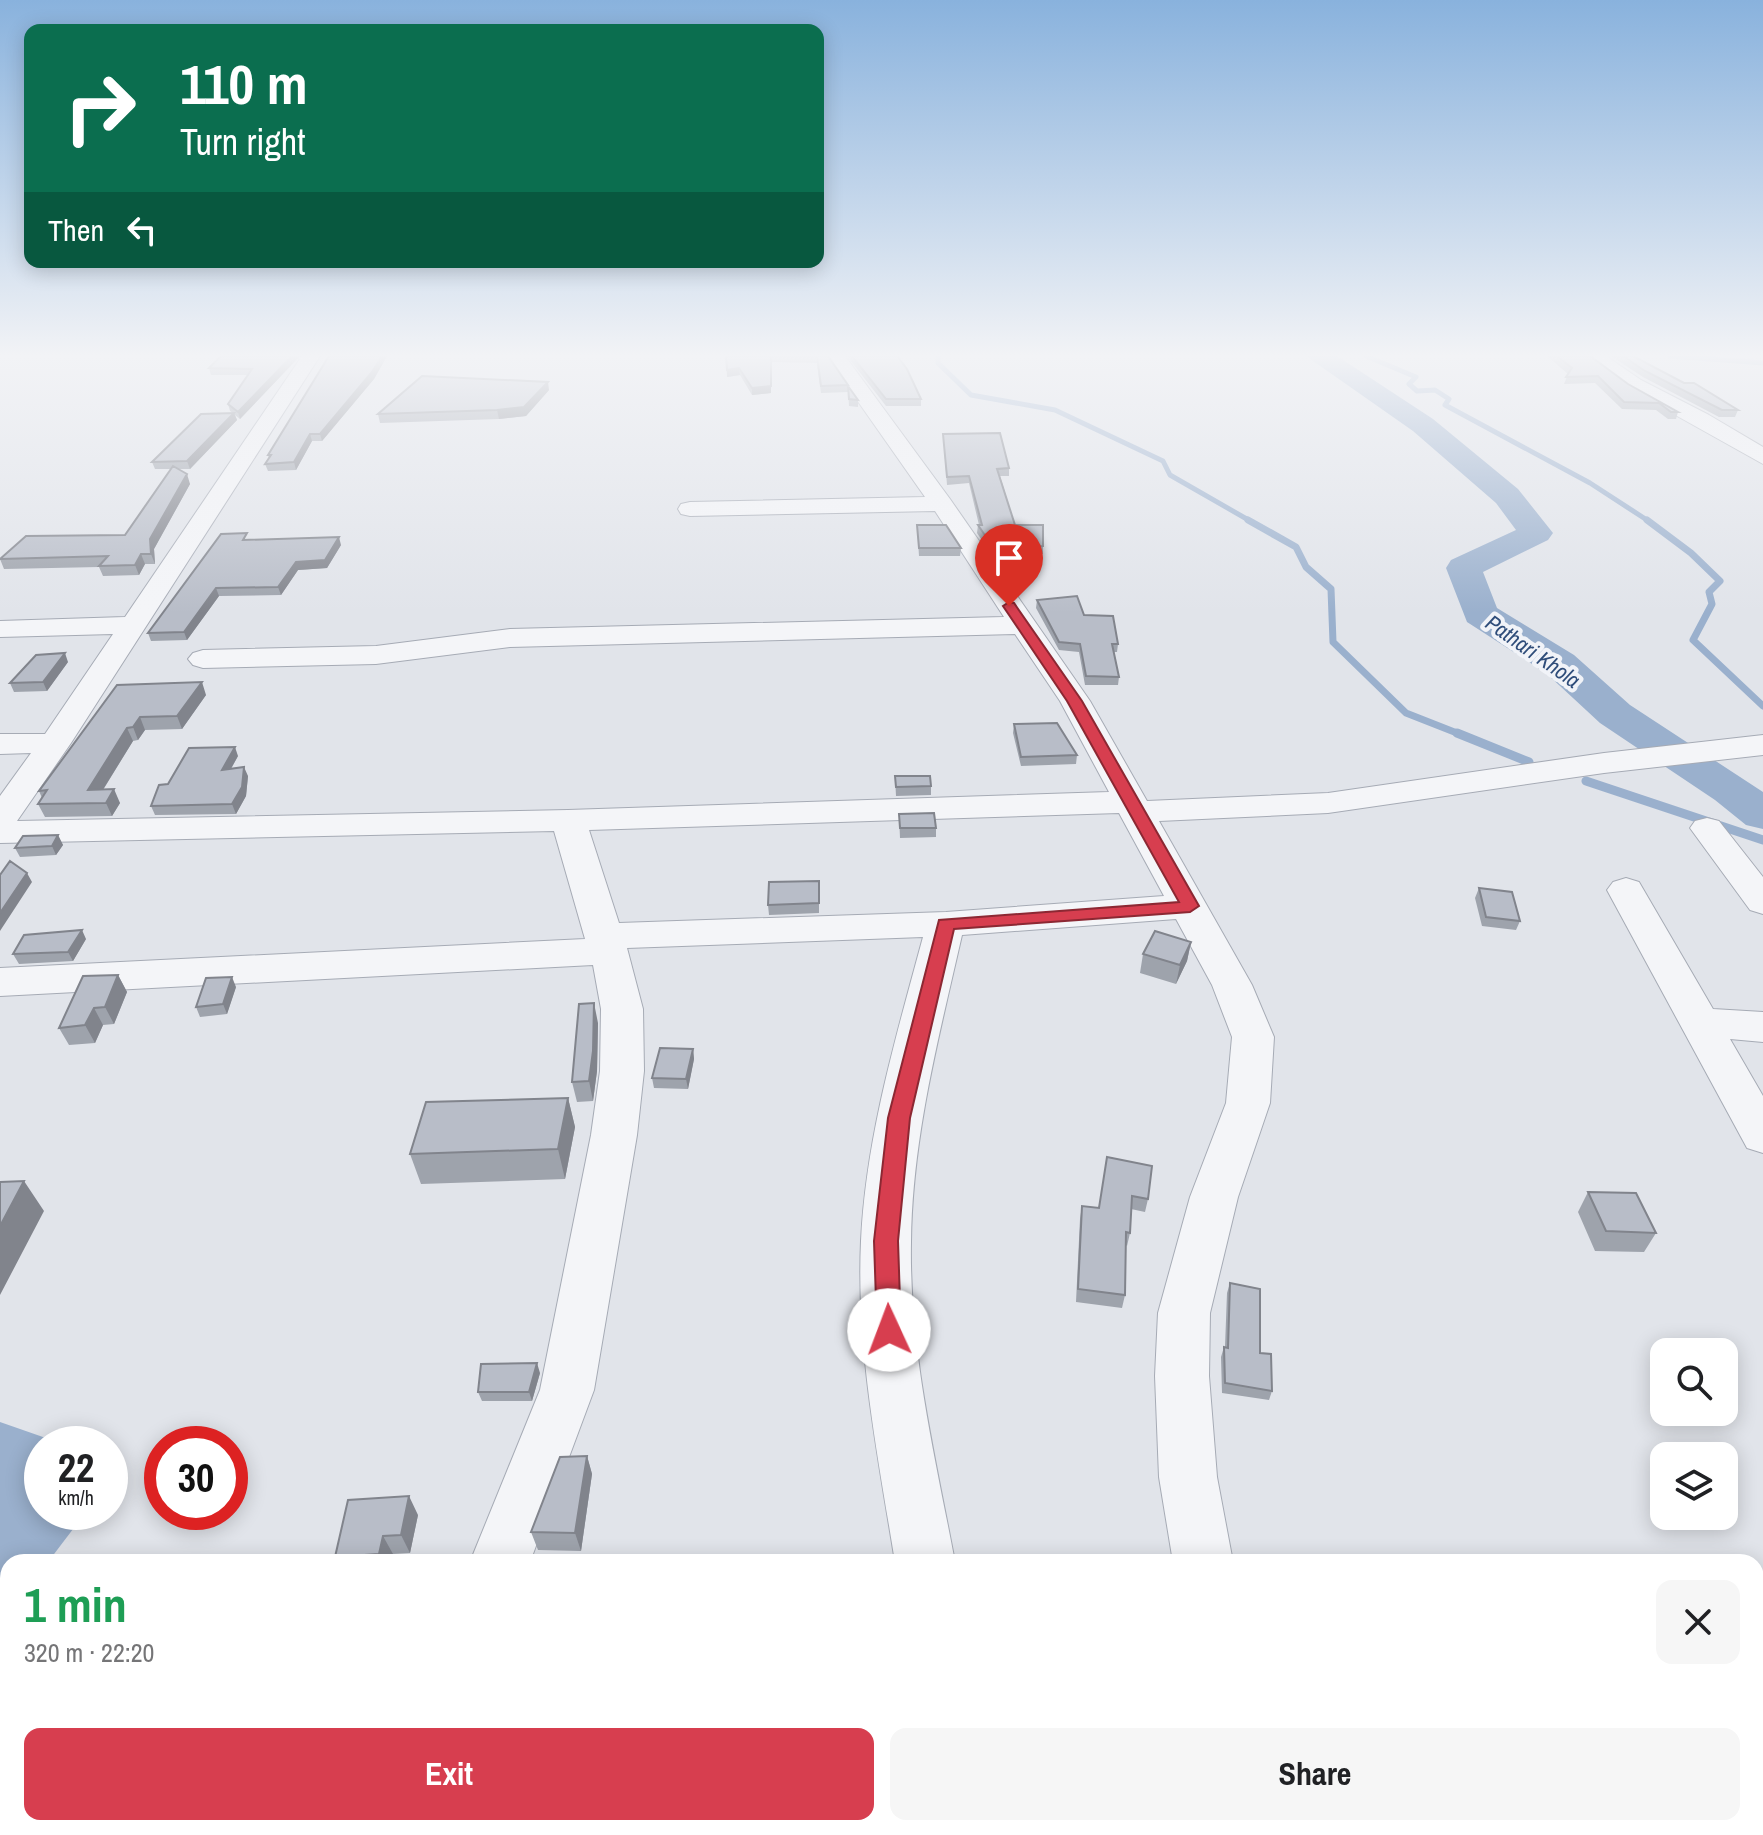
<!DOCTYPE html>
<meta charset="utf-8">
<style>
:root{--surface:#fff;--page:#f6f6f6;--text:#202124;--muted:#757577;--accent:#d73e4f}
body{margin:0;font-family:"Archivo Narrow",sans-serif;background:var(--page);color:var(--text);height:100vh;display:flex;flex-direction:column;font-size:30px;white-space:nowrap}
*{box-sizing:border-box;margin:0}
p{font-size:26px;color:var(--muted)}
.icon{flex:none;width:44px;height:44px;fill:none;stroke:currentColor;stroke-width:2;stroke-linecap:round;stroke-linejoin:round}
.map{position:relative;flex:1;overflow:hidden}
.panel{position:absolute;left:0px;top:1554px;width:1764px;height:282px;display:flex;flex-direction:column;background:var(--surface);border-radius:24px 24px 0 0;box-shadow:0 4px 20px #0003}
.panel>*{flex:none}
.guide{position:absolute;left:24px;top:24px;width:800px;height:244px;border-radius:16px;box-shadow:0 4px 20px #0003;background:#0b6e4f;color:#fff;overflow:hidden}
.buttons{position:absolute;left:1650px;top:1338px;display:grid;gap:16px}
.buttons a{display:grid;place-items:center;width:88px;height:88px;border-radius:16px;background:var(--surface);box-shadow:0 4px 20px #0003;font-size:40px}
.speed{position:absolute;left:24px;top:1426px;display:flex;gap:16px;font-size:40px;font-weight:700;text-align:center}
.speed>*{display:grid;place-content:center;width:104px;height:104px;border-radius:50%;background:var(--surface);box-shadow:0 4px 20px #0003;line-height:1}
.speed small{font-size:20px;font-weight:400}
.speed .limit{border:12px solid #d22;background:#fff;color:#111}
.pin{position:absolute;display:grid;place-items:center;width:68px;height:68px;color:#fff;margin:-82px -34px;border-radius:50% 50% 50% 0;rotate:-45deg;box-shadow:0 0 8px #0007}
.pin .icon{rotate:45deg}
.me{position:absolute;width:88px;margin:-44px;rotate:358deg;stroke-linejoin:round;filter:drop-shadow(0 0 6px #0008)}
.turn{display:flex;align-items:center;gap:28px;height:168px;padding:0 24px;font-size:36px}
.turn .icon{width:104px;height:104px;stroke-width:2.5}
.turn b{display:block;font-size:56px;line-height:68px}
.then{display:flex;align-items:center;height:76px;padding:0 24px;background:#0003;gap:16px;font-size:30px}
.round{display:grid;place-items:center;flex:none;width:84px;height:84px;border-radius:16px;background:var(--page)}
.overview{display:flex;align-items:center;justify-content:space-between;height:136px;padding:0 24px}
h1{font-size:48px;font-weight:800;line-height:60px;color:#1e9e55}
.action{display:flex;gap:16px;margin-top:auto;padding:16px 24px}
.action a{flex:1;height:92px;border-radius:16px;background:var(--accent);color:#fff;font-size:32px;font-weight:800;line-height:92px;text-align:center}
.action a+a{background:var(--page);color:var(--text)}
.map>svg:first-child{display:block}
.water{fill:#9ab0cd}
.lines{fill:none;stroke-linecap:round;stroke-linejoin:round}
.stream-far2{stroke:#9ab0cd;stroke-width:5}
.stream-far1{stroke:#9ab0cd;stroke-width:7}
.stream{stroke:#9ab0cd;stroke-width:9}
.river{fill:#9ab0cd;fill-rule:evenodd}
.minor-casing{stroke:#a6abb5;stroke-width:2}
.minor{fill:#f4f5f8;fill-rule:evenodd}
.wall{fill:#9ea3ac}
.shaded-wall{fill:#81848c}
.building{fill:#b8bdc8;stroke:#81848c;stroke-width:2}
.route{fill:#d73e4f;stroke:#8c2833;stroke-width:2}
.labels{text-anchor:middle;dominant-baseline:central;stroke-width:8;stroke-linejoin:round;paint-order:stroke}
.far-water-label{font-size:22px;font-style:italic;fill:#2f4d7a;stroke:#f1f3f8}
</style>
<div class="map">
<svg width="1763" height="1835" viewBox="0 0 1763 1835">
<rect width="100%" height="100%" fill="#e1e4ea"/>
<path class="water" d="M0,1422L63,1444H42V1512H86L48,1562H8V1614L0,1624Z"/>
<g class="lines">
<path class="stream-far2" d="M938,356V363L971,395L1055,410L1163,461L1170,475L1252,522
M1366,356L1416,377L1409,384L1417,391L1435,390L1449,399L1445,405L1590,483L1650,522
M1670,356L1763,363"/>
<path class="stream-far1" d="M1248,520L1296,547L1306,567L1331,589L1333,642L1406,713L1462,735
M1647,520L1691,553L1720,581L1709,592L1712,604L1693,640L1763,706"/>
<path class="stream" d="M1457,733L1529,762
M1586,781L1763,840"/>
<path class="river" d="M1306,356H1337L1433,419L1518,489L1553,533L1548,540L1483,572L1497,608L1574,655L1630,705L1763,792V829L1746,825L1715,800L1600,723L1546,673L1467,622L1446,568L1451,560L1516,530L1496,503L1413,431Z"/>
<g class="minor-casing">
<path id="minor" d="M302,356H320L71,743L17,821L568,810L1109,792L1060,701L1015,634L510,647L376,664L203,668L193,665L188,659L193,653L203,650L376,646L510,629L1004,617L935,511L690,516L681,514L678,509L681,504L690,502L925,497L826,356H845L950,499L1090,701L1147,801L1328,793L1604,753L1763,735V755L1604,773L1328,813L1159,821L1252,985L1274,1037L1270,1103L1238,1197L1210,1313L1209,1376L1217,1477L1233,1562H1173L1159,1477L1155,1376L1158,1313L1190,1197L1226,1103L1232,1037L1212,985L1176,919L962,935C939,1036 912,1138 911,1242C909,1350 935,1456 955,1562H895C878,1456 856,1349 861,1241C866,1137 896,1037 923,937L627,948L643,1009L644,1071L637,1135L594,1390L530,1562H470L540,1390L591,1135L600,1071L601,1009L593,965L0,996V968L585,939L554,831L0,843V796L31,753L0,754V734H45L113,634L0,637V621L125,617ZM1119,813L1164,896L946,912L619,923L589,830Z
M1584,356H1606L1641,380L1709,415L1763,447V464L1627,388Z
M1707,818L1719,821L1763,877V914L1750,910L1690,828L1695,821Z
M1626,878L1639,882L1713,1009L1763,1012V1042L1730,1039L1763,1096V1153L1747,1148L1607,890L1613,882Z
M366,1828H435L433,1835H363Z
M907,1828H975L976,1835H906Z
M1210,1828H1278L1279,1835H1209Z"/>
</g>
<use href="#minor" class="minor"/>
</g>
<path class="wall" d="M221,356H300L240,419L235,415L237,420L190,469H178L190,484L154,549L155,564H145L139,575L103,576L99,567L4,569L0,559L125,535L171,469H155L152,462L233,413L230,411L228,404L248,375H211L209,368Z
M329,356H387L374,379L322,441H312L296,470L268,471L265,464L269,458L268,455Z
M726,356H828L848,385V392L821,393L817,363L771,362V393L752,395L740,375L727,377Z
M847,356H897L921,399V406H886Z
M1547,356H1590L1628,384L1678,412L1676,419H1668L1656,410L1622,409L1595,383L1564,384L1568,374Z
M1611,356H1633L1738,410L1735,417H1719L1643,377Z
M848,386L858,400V407L849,406Z
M549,390L526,416L499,419L380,423L378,414Z
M943,434L1009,468V476H1000L1015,525L1043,546V554L992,555L977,533L978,525H979L969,483L947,485Z
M917,525L961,548L960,556H919Z
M249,540L341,545L327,568L298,570L281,595L219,596L187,640L151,641L148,633Z
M1037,600L1084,615L1118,644L1117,652H1114L1119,677L1118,685H1085L1079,652L1059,650L1036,608Z
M68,662L47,691L14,692L10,683Z
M117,685L206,695L182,729L145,730L138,740L133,741L103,790L120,803L112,816L45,817L38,804L42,798L39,791Z
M1014,724L1077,755L1076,764L1021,766L1013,733Z
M238,756L231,769L248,776L246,796L236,814L155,815L151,806L168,784Z
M895,776L931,786V795L896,796Z
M899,814L936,828V837L900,838Z
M58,835L63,845L56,855L20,857L15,848Z
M819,881V913L769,915L768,905Z
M1479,888L1520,921L1516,930L1482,926L1475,898Z
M86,939L73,961L19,964L13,954Z
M1191,942L1187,961L1176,984L1140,973L1143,954Z
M118,975L127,992L114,1024L103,1025L95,1043L69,1045L59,1028Z
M236,987L227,1014L200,1017L196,1007Z
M598,1023L597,1071L593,1101L577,1102L572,1082Z
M693,1049L694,1059L688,1089L654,1088L652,1078Z
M568,1098L575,1127L565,1179L421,1184L410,1154Z
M1107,1157L1148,1199L1145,1212L1131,1209L1130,1233L1127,1246L1126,1245L1125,1295L1122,1308L1076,1302L1080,1219L1082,1206L1099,1208Z
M1588,1192L1656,1233L1644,1252L1595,1251L1578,1212Z
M1230,1283L1260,1353L1272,1391L1269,1400L1222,1393L1221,1357L1224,1347H1225L1227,1293Z
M540,1373L532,1401H482L478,1392Z
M587,1456L592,1474L581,1551L538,1550L531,1532Z
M418,1515L410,1553L393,1554L391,1562H338L335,1557Z"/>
<path class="shaded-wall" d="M292,356H300L240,419L238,412Z
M382,356H387L374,379L322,441L320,434Z
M771,356V393L752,395V388Z
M739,368L740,375L727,377V370Z
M548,382L549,390L526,416L499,419L497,410Z
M234,413L237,420L190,469L187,461Z
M310,434L312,441L296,470L294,462Z
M187,474L190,484L154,549L155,564L151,554L150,539Z
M339,537L341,545L327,568L298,570L281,595L278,587L296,562Z
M141,554L145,564L139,575L135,565Z
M216,588L219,596L187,640L184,632Z
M65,653L68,662L47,691L43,682Z
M202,682L206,695L182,729L177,716Z
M140,717L145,730L138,740L133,727Z
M127,728L133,741L94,804L88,790Z
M235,747L238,756L225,779L222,770Z
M244,767L248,776L246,796L236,814L232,804Z
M114,789L120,803L112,816L106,803Z
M58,835L63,845L56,855L52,846Z
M27,873L32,882L0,931V913Z
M82,930L86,939L73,961L68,952Z
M1191,942L1187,961L1176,984L1180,965Z
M118,975L127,992L114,1024L105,1007Z
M232,977L236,987L227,1014L223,1004Z
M594,1003L598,1023L597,1071L593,1101L589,1081Z
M94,1008L103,1025L95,1043L85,1025Z
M693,1049L694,1059L688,1089L686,1079Z
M568,1098L575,1127L565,1179L558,1149Z
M24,1181L44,1211L0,1295V1226Z
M537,1363L540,1373L532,1401L529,1392Z
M587,1456L592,1474L581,1551L575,1533Z
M409,1496L418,1515L410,1553L401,1535Z
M383,1536L393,1554L391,1562H384L379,1554Z
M601,1828H609L608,1835H601Z"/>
<path class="building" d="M221,356H292L238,412L228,404L252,369L209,368Z
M329,356H382L372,372L320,434H310L294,462L265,464L271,455H268Z
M726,356H771V386L752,388L739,368L727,370Z
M796,356H828L848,385L821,386L817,356Z
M852,356H897L907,369L921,399H886Z
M1557,356H1590L1628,384L1678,412H1671L1659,403L1624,402L1598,376L1566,377L1572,368Z
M1623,356H1633L1684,383H1694L1738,410H1722L1645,371Z
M422,376L548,382L524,407L497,410L378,414Z
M848,386L858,400L849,399Z
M234,413L187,461L152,462L201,414Z
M1000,433L1009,468L997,469L1015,525H1043V546L993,547L978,525H982L969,476L947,477L943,434Z
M173,466L187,474L150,539L151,554H141L135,565L99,566L108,556L0,559L26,536L125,535Z
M917,525H946L961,548H919Z
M247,533L243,540L339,537L325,560L296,562L278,587L216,588L184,632L148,633L221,534Z
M1077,596L1084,615L1113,616L1118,644H1112L1119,677L1086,676L1080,644L1059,642L1037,600Z
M65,653L43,682L10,683L36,655Z
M202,682L177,716L140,717L133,727L127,728L88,790L114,789L106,803L38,804L47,790L39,791L117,685Z
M1057,723L1077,755L1021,757L1014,724Z
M235,747L222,770L244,767L242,787L232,804L151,806L159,785L168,784L189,748Z
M895,776H930L931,786L896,787Z
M934,813L936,828H900L899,814Z
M58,835L52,846L15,848L23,836Z
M10,861L27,873L0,913V875Z
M819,881V903L768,905L769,882Z
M1479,888L1512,892L1520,921L1486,917Z
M82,930L68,952L13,954L24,935Z
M1155,931L1191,942L1180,965L1143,954Z
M118,975L105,1007L94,1008L85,1025L59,1028L83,976Z
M232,977L223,1004L196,1007L206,978Z
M594,1003L593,1051L589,1081L572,1082L579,1004Z
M660,1048L693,1049L686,1079L652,1078Z
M568,1098L558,1149L410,1154L426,1102Z
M1107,1157L1152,1166L1148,1199L1132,1196L1130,1233L1126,1232L1125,1295L1078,1289L1082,1206L1099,1208Z
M24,1181L0,1226V1182Z
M1588,1192L1636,1193L1656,1233L1606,1231Z
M1230,1283L1260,1289V1353L1271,1354L1272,1391L1225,1383L1224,1347L1228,1348Z
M537,1363L529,1392H478L481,1364Z
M587,1456L575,1533L531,1532L560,1457Z
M409,1496L401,1535L383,1536L379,1554L335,1557L348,1500Z
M538,1828H601V1835H537Z
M1177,1832V1835H1149L1148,1833Z"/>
<linearGradient id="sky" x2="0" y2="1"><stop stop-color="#89b2dd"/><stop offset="0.58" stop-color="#f2f3f6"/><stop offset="1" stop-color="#f2f3f6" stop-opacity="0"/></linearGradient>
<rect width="1763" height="613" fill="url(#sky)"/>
<path class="route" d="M1009,602L1014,603L1082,701L1199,906L1190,912L954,929L910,1118L898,1241L901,1330L898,1338L889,1341L880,1338L877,1330L874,1241L888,1118L939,920L1179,902L1067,701L1003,606Z"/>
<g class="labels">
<g class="far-water-label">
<text transform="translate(1533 651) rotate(35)">Pathari Khola</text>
</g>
</g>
</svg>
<div class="buttons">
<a><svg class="icon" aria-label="search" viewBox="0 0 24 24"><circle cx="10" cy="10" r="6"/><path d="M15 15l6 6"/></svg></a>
<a><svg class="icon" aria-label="layers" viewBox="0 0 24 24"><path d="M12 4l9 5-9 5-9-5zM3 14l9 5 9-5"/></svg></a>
</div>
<div class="speed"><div>22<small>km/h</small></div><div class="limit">30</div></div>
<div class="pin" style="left:1009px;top:606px;background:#d93025"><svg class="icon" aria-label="arrive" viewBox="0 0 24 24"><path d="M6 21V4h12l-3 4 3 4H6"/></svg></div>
<svg class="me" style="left:889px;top:1330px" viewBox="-20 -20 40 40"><circle r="19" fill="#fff"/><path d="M0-13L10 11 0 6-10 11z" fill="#d73e4f"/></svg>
<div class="guide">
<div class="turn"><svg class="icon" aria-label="right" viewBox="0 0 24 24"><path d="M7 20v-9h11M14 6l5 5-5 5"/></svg><div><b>110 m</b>Turn right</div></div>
<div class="then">Then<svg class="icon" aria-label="left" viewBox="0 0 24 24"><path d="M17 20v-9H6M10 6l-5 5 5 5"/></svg></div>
</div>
<section class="panel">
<div class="overview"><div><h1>1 min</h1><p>320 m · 22:20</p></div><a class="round"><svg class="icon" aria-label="close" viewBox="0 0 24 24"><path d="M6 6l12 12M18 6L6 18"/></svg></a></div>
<div class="action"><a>Exit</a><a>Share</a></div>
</section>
</div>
